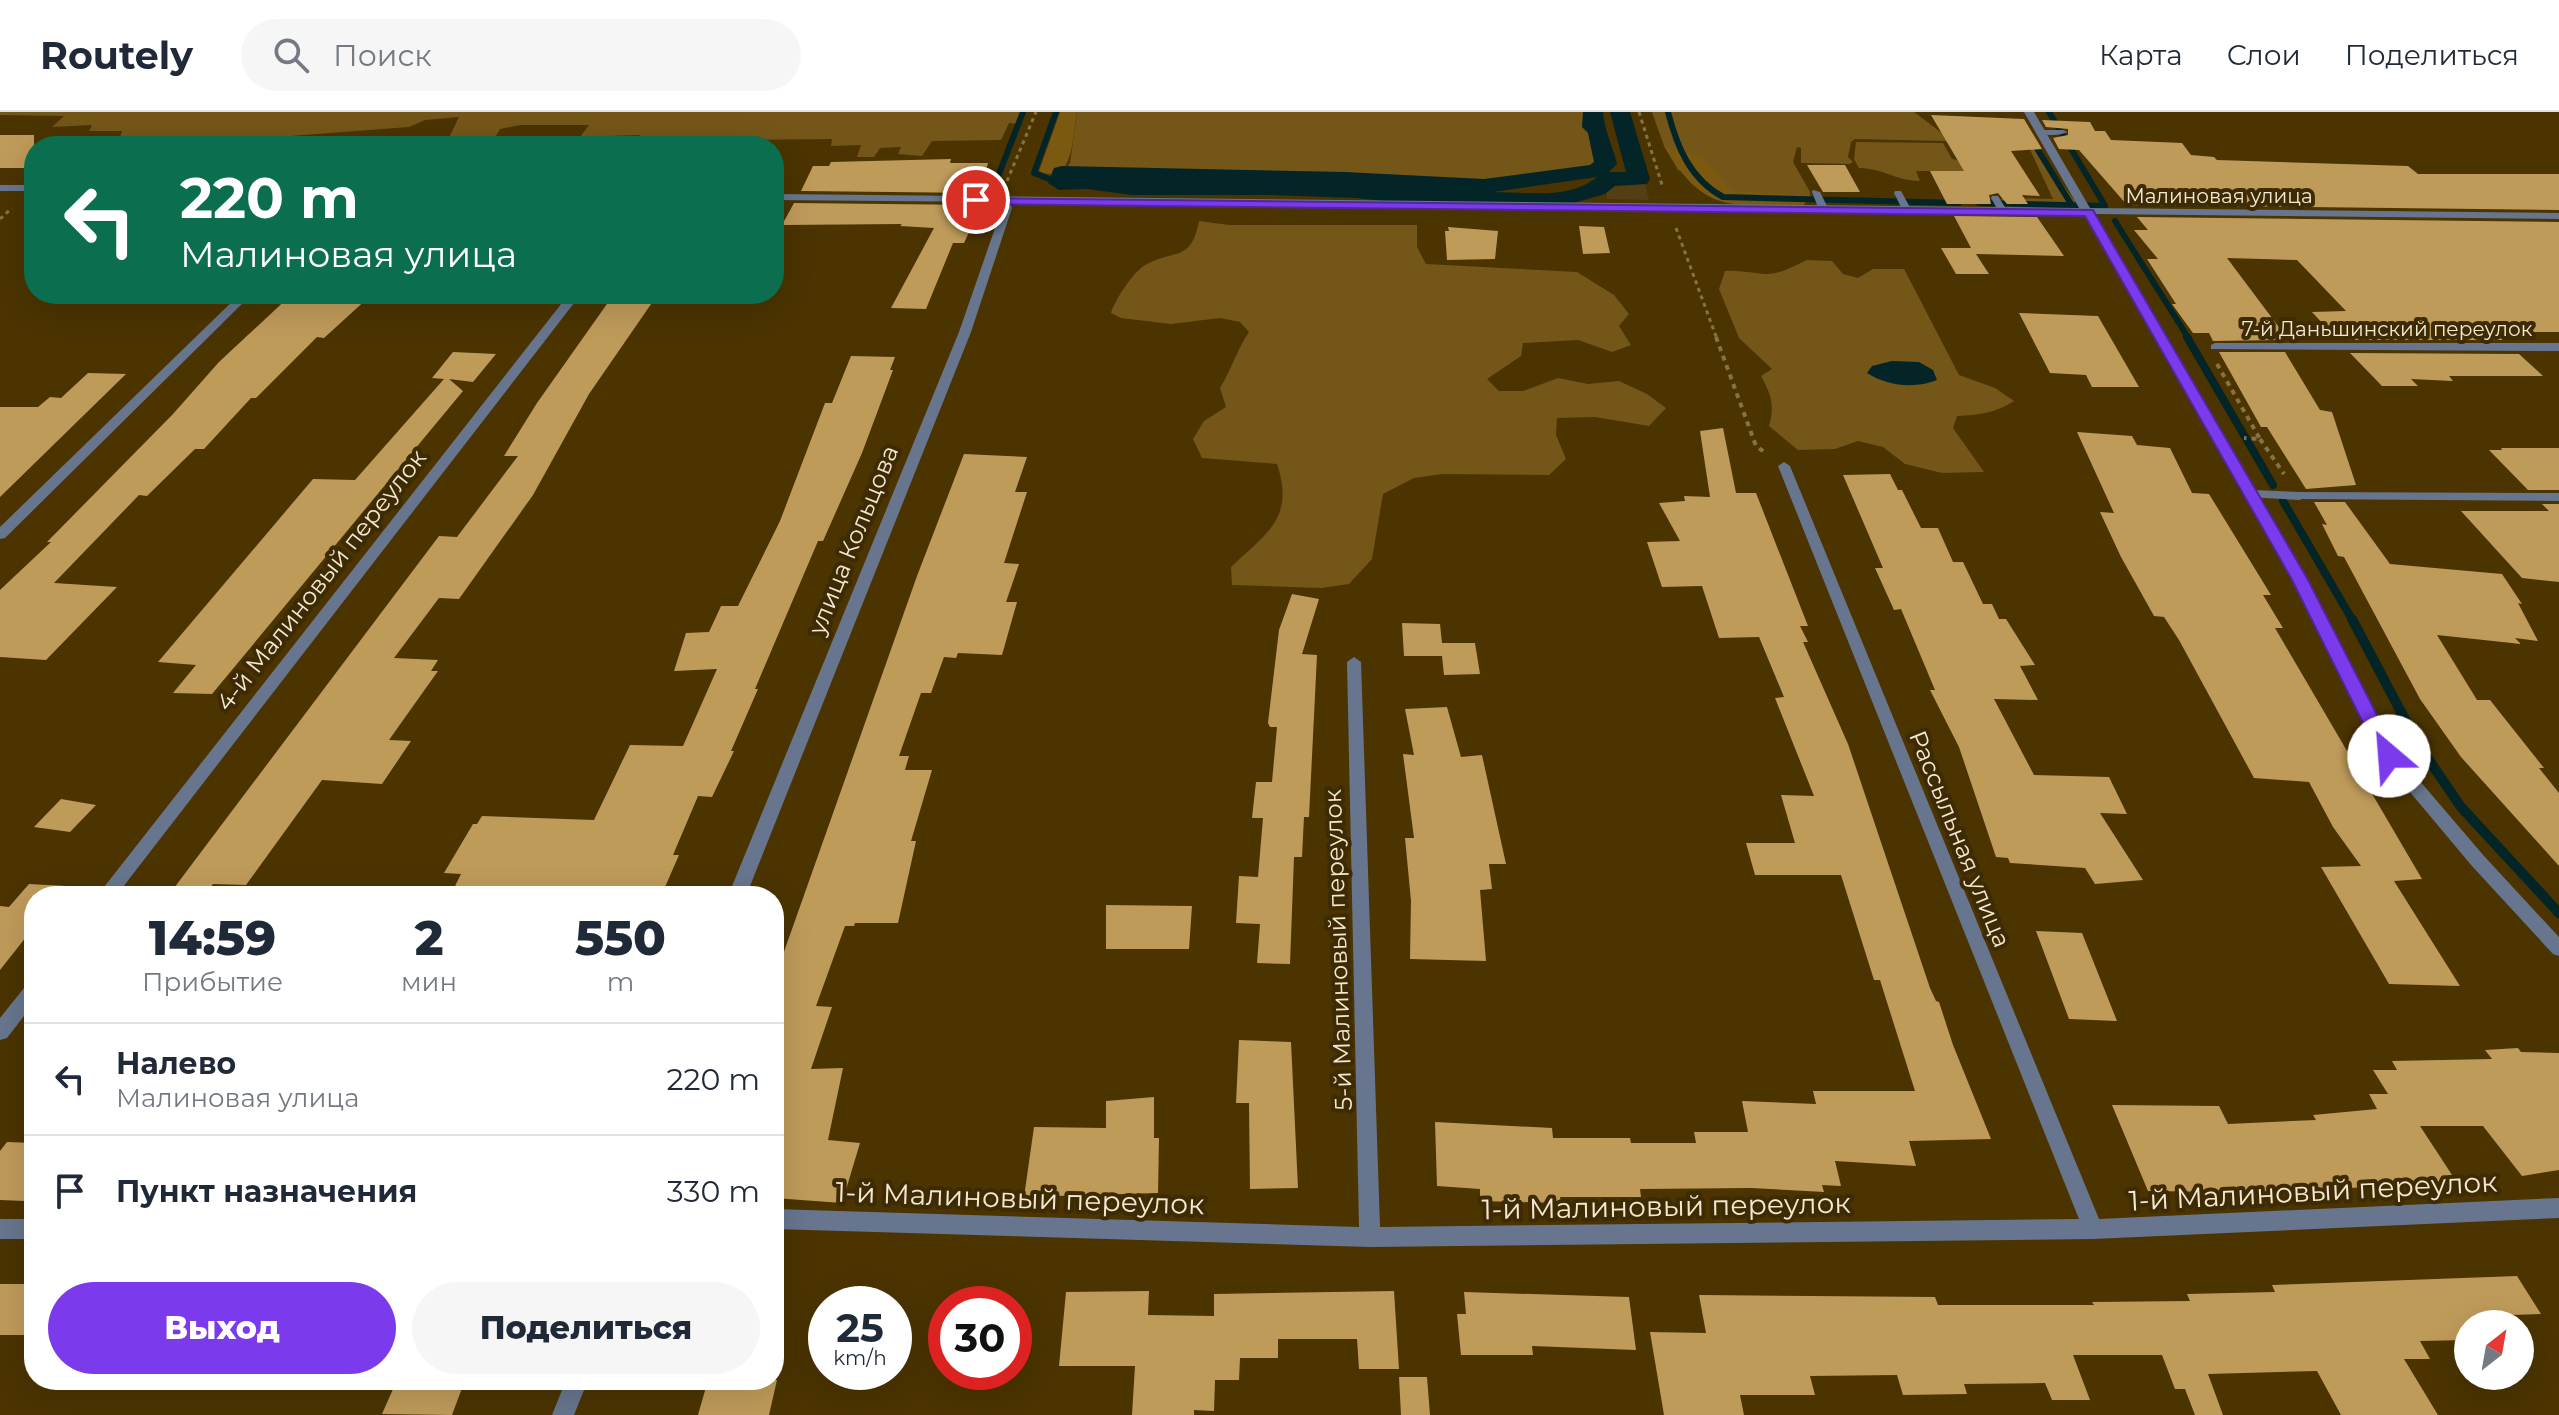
<!DOCTYPE html>
<html lang="ru">
<meta charset="utf-8">
<style>
:root{--surface:#fff;--page:#f6f6f7;--text:#1f2937;--muted:#747a83;--line:#e0e1e3;--accent:#7c3aed}
body{margin:0;font-family:Montserrat,sans-serif;background:var(--page);color:var(--text);height:100vh;display:flex;flex-direction:column;font-size:30px;white-space:nowrap}
*{box-sizing:border-box;margin:0}
p{font-size:26px;color:var(--muted)}
.icon{flex:none;width:44px;height:44px;fill:none;stroke:currentColor;stroke-width:2;stroke-linecap:round;stroke-linejoin:round}
.map{position:relative;flex:1;overflow:hidden}
.panel{position:absolute;left:24px;top:774px;width:760px;height:504px;display:flex;flex-direction:column;background:var(--surface);border-radius:32px;box-shadow:0 8px 32px #0002}
.panel>*{flex:none}
.banner{position:absolute;left:24px;top:24px;width:760px;height:168px;border-radius:32px;box-shadow:0 8px 32px #0002;background:#0b6e4f;color:#fff;overflow:hidden}
.needle{width:52px;rotate:31deg}
.tools{position:absolute;left:2454px;top:1198px;display:grid;gap:16px}
.tools a{display:grid;place-items:center;width:80px;height:80px;border-radius:50%;background:var(--surface);box-shadow:0 8px 32px #0002;font-size:40px}
.speed{position:absolute;left:808px;top:1174px;display:flex;gap:16px;font-size:40px;font-weight:700;text-align:center}
.speed>*{display:grid;place-content:center;width:104px;height:104px;border-radius:50%;background:var(--surface);box-shadow:0 8px 32px #0002;line-height:1}
.speed small{font-size:20px;font-weight:400}
.speed .limit{border:12px solid #d22;background:#fff;color:#111}
.pin{position:absolute;display:grid;place-items:center;width:68px;height:68px;color:#fff;margin:-34px;border:4px solid #fff;border-radius:50%;box-shadow:0 2px 8px #0007}
.me{position:absolute;width:88px;margin:-44px;rotate:333deg;stroke-linejoin:round;filter:drop-shadow(0 0 6px #0008)}
.turn{display:flex;align-items:center;gap:28px;height:168px;padding:0 24px;font-size:36px}
.turn .icon{width:104px;height:104px;stroke-width:2.5}
.turn b{display:block;font-size:56px;line-height:68px}
.eta{display:flex;justify-content:space-evenly;align-items:center;height:136px;text-align:center}
.eta b{font-size:48px;font-weight:800;line-height:56px}
.cta{display:flex;gap:16px;margin-top:auto;padding:16px 24px}
.cta a{flex:1;height:92px;border-radius:48px;background:var(--accent);color:#fff;font-size:32px;font-weight:800;line-height:92px;text-align:center}
.cta a+a{background:var(--page);color:var(--text)}
ul{padding:0;list-style:none}
li{display:flex;align-items:center;gap:24px;height:112px;padding:0 24px;border-top:2px solid var(--line)}
li div{flex:1}
li b{display:block;font-size:30px}
li em{font-style:normal}
header{display:flex;align-items:center;gap:48px;box-sizing:border-box;height:112px;padding:0 40px;background:var(--surface);border-bottom:2px solid var(--line)}
header strong{font-size:38px}
nav{display:flex;gap:44px;margin-inline-start:auto;font-size:28px}
.search{width:560px;height:72px;background:var(--page);display:flex;align-items:center;gap:20px;box-sizing:border-box;padding:0 28px;border-radius:44px;color:var(--muted);font-size:30px}
.map>svg:first-child{display:block}
.built{fill:#543e13}
.green{fill:#745619}
.forest{fill:#7b5910}
.water{fill:#042527}
.lines{fill:none;stroke-linecap:round;stroke-linejoin:round}
.stream-far2{stroke:#042527;stroke-width:6}
.stream-far1{stroke:#042527;stroke-width:8}
.stream{stroke:#042527;stroke-width:10}
.canal{fill:#042527;fill-rule:evenodd}
.building{fill:#bf9b5a}
.path-far1{stroke:#867247;stroke-width:3;stroke-dasharray:4 4;stroke-linecap:butt}
.path{stroke:#867247;stroke-width:4;stroke-dasharray:5 5;stroke-linecap:butt}
.service{fill:#67768e;fill-rule:evenodd}
.minor{fill:#67768e;fill-rule:evenodd}
.route{fill:#7c3aed;stroke:#51269a;stroke-width:2}
.labels{text-anchor:middle;dominant-baseline:central;stroke-width:8;stroke-linejoin:round;paint-order:stroke}
.far-street-label{font-size:20px;fill:#f6e8cf;stroke:#3d2b05}
.street-label{font-size:24px;fill:#f6e8cf;stroke:#3d2b05}
.near-street-label{font-size:28px;fill:#f6e8cf;stroke:#3d2b05}
</style>
<header>
<strong>Routely</strong>
<div class="search"><svg class="icon" aria-label="search" viewBox="0 0 24 24"><circle cx="10" cy="10" r="6"/><path d="M15 15l6 6"/></svg>Поиск</div>
<nav><a>Карта</a><a>Слои</a><a>Поделиться</a></nav>
</header>
<div class="map">
<svg width="2559" height="1303" viewBox="0 0 2559 1303">
<rect width="100%" height="100%" fill="#4b3400"/>
<path class="built" d="M1644,68L1649,88L1607,87L1606,73L1612,69Z"/>
<path class="green" d="M0,0H1023L1018,12L1009,11L1001,28L932,29L922,44L898,42L901,35L880,36L874,45H857L861,33L831,34L832,27L637,29L640,23L580,25L589,13H520L500,17L490,34H445L459,5L425,8L409,15L236,28L120,25L122,19H89L92,13L52,15L64,4L0,3Z
M1077,0H1593V15L1598,19L1606,52L1596,59L1484,74L1345,67L1062,61L1070,51Z
M1652,0H1914L1946,24L1947,29L1855,27L1851,30L1848,45L1853,50L1849,52L1801,51V36L1797,35L1793,50L1810,80V88L1744,87L1678,58L1664,34Z
M2025,27L2037,29L2048,52L2079,95L2008,96L2001,87L2004,86L2053,87Z
M1856,30L1943,31L1952,47L1962,49L1967,59H1916L1920,69C1893,68 1886,57 1859,56L1854,47Z
M1199,109L1229,113H1417V135L1426,152L1577,160L1614,183L1629,202L1619,214L1631,233L1612,240L1578,228L1523,231L1521,244L1487,267L1499,279H1523L1558,266L1588,272L1619,269L1647,282L1666,296L1649,314L1595,305L1557,306L1556,323L1566,347L1549,363L1442,362L1414,366L1383,382L1372,447L1349,472L1321,476L1232,473L1231,455C1267,421 1295,406 1277,352L1202,346L1193,327L1204,309L1226,295L1220,276C1231,258 1237,238 1249,220L1240,210L1220,206L1171,212L1121,206L1111,201C1115,188 1134,158 1147,152C1176,137 1191,150 1199,109Z
M1807,148L1832,149L1843,162L1858,166L1873,157H1904L1959,263L1995,276L2014,289C1996,301 1978,303 1957,304L1953,316L1984,360L1942,361L1905,352L1883,335L1858,329L1835,337L1798,338L1769,314C1775,294 1771,282 1761,264L1772,257L1739,226L1719,177L1725,159C1739,158 1751,161 1764,162C1779,163 1794,154 1807,148Z"/>
<path class="forest" d="M1060,0H1077C1072,22 1075,76 1039,59Z
M1664,34L1702,44L1732,79L1801,83L1806,90L1803,94C1731,92 1705,104 1664,34Z"/>
<path class="water" d="M1892,249L1919,250L1933,258L1937,268C1915,277 1887,274 1867,261L1872,254Z"/>
<g class="lines">
<path class="stream-far2" d="M1056,0L1034,61L1049,67L1069,68
M1668,0C1677,35 1690,67 1723,85L1959,91
M2049,0L2104,92
M2030,25L2071,92
M992,80L1023,0
M1979,91L2105,94
M2115,109L2189,227"/>
<path class="stream-far1" d="M2187,225L2273,373
M2283,389L2353,509"/>
<path class="stream" d="M2352,507L2418,632L2461,695L2559,801"/>
<path class="canal" d="M1583,0H1603C1604,17 1613,35 1617,52L1609,60H1626L1610,0H1630L1650,67L1647,72L1615,74L1605,82L1563,94H1525L1412,92L1357,86L1269,83H1132L1087,77L1059,78L1048,71L1054,56L1062,54L1345,60L1484,67L1590,53L1594,50L1588,21L1582,15ZM1597,65C1570,88 1526,80 1493,80Z"/>
</g>
<path class="building" d="M1931,3L2024,7L2042,37L2011,39L2040,84L2022,83L2028,92H2007L1998,81L1989,83L1991,92H1947L1930,59H1964Z
M2042,8L2090,10L2095,19H2105L2111,28L2182,31L2191,43L2214,45L2217,48L2408,54L2418,62H2559V98L2127,93L2079,38L2059,37L2053,26L2068,23V17L2046,15Z
M0,23H34V56H0Z
M951,47L950,51H988L980,81L801,79L813,54H829L831,50Z
M1807,53H1845L1860,80H1823Z
M794,91L977,93L975,101H978L964,131H953L926,197L891,196L934,116L900,114L902,112L782,113Z
M1954,104L2037,105L2064,144L1976,142L1989,162H1956L1941,136H1971Z
M2137,105L2559,110V220H2495L2503,228H2338L2312,200L2346,199L2297,148L2227,146L2284,222H2274L2278,228L2213,229L2209,221H2193L2172,192H2176L2147,147H2158L2134,118H2148Z
M1579,114L1604,115L1610,141L1583,142Z
M1448,115L1498,119L1495,147L1447,148L1445,119H1449Z
M292,182L369,185L324,226L317,225L256,286H251L204,337H195L147,384L139,383L54,471L117,475L46,548L0,545V478L51,430H47L173,302L219,250Z
M614,182H658L589,282L533,383L459,487L439,486L394,546L438,548L431,559H438L389,628L411,629L382,672L322,668L246,773L213,772L204,784H168L439,424L457,425L518,344H504L537,291Z
M2019,201L2098,204L2139,275H2092L2086,263L2050,261Z
M453,240L496,242L473,270L449,267L463,279L212,582L173,581L196,553L158,550L313,367L355,368L444,267L432,266Z
M2219,240H2285L2320,298L2332,300L2356,373L2306,377L2267,315H2261Z
M2350,241L2519,242L2543,264H2449L2453,269L2411,267L2418,274H2382Z
M851,244L895,245L890,258H893L862,341L823,429H818L755,577H758L731,639H734L712,685L698,684L673,743H679L662,782L569,778H547L545,783L454,776L461,762L444,761L473,712H477L482,704L594,708L630,633L683,634L717,557L674,559L686,521L709,520L721,494H738L780,409L825,291H832Z
M88,261L126,262L0,385V295H38L50,285L61,286Z
M1723,316L1736,381H1756L1808,514H1800L1808,530H1803L1848,632L1930,876L1936,889L1939,890L1953,933L1991,1027L1909,1029L1916,1054L1835,1049L1841,1074L1822,1073L1824,1080L1751,1076L1640,1077L1641,1085H1560L1561,1091L1480,1089V1077L1437,1074L1435,1010L1552,1016L1553,1026H1630L1631,1031H1696L1694,1020H1748L1742,989L1816,992L1813,979H1915L1880,868H1874L1841,763H1755L1746,731H1795L1781,683L1814,684L1775,586L1784,585L1759,525L1719,526L1702,474L1662,475L1647,430L1680,429L1659,391L1685,389L1684,384L1710,385L1700,319Z
M2077,320L2132,324L2137,333L2170,336L2192,381L2209,382L2271,483H2263L2283,516H2275L2422,767L2394,769L2460,874L2389,872L2321,755L2361,754L2333,715L2309,670L2254,666L2179,528L2164,505L2154,504L2121,445L2100,400L2114,401Z
M2501,336H2559V378H2528L2489,338H2502Z
M964,342L1027,345L1015,380H1027L1004,451L1019,452L1006,490H1017L1002,543L958,541L956,546L944,545L931,581H921L899,644H909L905,658H932L911,729H916L898,811H855L854,814H845L816,894L832,895L811,957L843,956L828,1028L860,1031L842,1091L774,1086V868L917,464Z
M1890,362L1898,378H1902L1921,416H1938L1953,450H1963L1983,492H1992L1999,507H2006L2035,553L2020,554L2038,588L1994,587L2034,663L2109,665L2127,702L2100,701L2143,768L2095,772L2085,756L2010,751L2008,746L1996,745L1959,635L1930,578H1935L1901,497L1894,498L1875,456H1883L1843,363Z
M2314,390H2345L2390,452L2502,462L2522,492L2518,491L2538,529L2515,526L2521,532L2437,523L2477,588H2490L2544,656H2539L2559,681V754L2461,645L2420,587L2344,445L2338,444L2322,412L2327,413Z
M2542,392H2559V470L2522,466L2461,399H2549Z
M1292,482L1319,487L1302,542L1317,543L1309,705H1304L1302,745H1294L1290,852L1257,851L1260,812L1236,811L1239,764L1258,765L1263,706H1252L1256,670H1272L1277,615H1270L1268,611L1279,518Z
M1402,511L1440,512L1442,531H1475L1480,562L1444,563L1442,544H1404Z
M1447,595L1461,645L1482,643L1506,752H1489L1492,777L1480,778L1486,849L1410,847L1411,789L1405,726H1414L1403,642L1414,643L1405,597Z
M61,687L96,693L70,720L34,715Z
M29,772L66,774L58,784H34V815L0,858V794L9,795Z
M1106,793L1192,794L1189,837H1106Z
M2036,819L2082,821L2117,909L2069,907Z
M1239,928L1291,930L1298,1076L1250,1077L1249,991H1236Z
M2518,936L2521,940L2559,941V1058L2522,1064L2483,1014H2420L2456,1069L2243,1083H2230L2228,1080L2148,1079L2112,993L2219,994L2228,1012L2316,1008L2313,1003L2377,997L2369,982H2388L2373,958H2397L2392,949L2492,947L2485,938Z
M1154,985V1026H1159L1158,1081L1055,1084L1054,1093L1023,1092L1034,1015L1106,1016V989Z
M7,1030L34,1031V1074L25,1089L0,1088V1039Z
M2517,1164L2541,1202L2512,1203L2517,1212H2468V1228L2420,1229L2430,1247H2404L2438,1303H2341L2317,1259L2208,1262L2223,1303H2195L2185,1277H2175L2162,1243H2073L2090,1288H2052L2045,1271L1964,1272L1967,1282L1903,1283L1897,1263L1810,1264L1815,1283H1740L1744,1303H1664L1650,1220L1706,1221L1699,1183L1935,1185L1938,1193H2094L2092,1190L2190,1189L2187,1182L2275,1180L2272,1173Z
M0,1172H34V1223H0Z
M1149,1179L1148,1203L1214,1204V1182L1394,1179L1399,1257H1359L1357,1227H1278V1246H1240L1239,1268H1215L1214,1299L1194,1298V1303H1132L1135,1254H1059L1066,1180Z
M1464,1180L1629,1185L1636,1238L1532,1234L1533,1243H1461L1457,1202H1466Z
M1399,1265H1427L1430,1303H1401Z
M397,1268H465L452,1303L382,1302Z
M708,1268H777L769,1303H698Z"/>
<g class="lines">
<path class="path-far1" d="M1639,0L1663,76
M1007,69L1036,0
M0,107L12,96
M1676,116L1717,227"/>
<path class="path" d="M1716,225L1756,334L1767,342
M2217,252L2260,327L2244,326
M2260,327L2284,362"/>
<path class="service" d="M2038,18H2063L2067,20C2061,24 2043,24 2037,20Z
M1813,78L1820,80L1829,98L1827,100L1819,98L1812,80Z
M1895,79H1901L1912,99L1910,101H1904L1894,81Z
M1992,84H1998L2008,100L2006,102H2000L1991,86Z
M2251,378L2300,380L2306,384L2300,388L2247,385L2245,382Z"/>
<path class="minor" d="M2024,0H2034L2090,96L2559,101V107L2093,102L2306,466L2395,640L2484,744L2559,825V844L2553,842L2472,754L2383,648L2292,466L2083,102L1010,91L1012,96L971,220L746,784H728L959,220L1002,96L1000,90L774,88V82L2079,96Z
M0,73H34V79H0Z
M240,182H252L5,426L0,427V415Z
M569,182H581L116,784H97Z
M2215,231H2559V239L2211,237V233Z
M1784,350L1790,354L2099,1107L2559,1086V1106L2093,1127L1370,1135L774,1117V1097L1359,1115L1347,550L1354,545L1361,550L1380,1115L2079,1107L1778,354Z
M2300,380L2559,381V389L2295,387V381Z
M34,869V891L7,926L0,928V906L28,871Z
M0,1107H34V1127H0Z
M566,1268H588L574,1303H552Z"/>
</g>
<path class="route" d="M972,86L2093,98L2307,466L2398,644L2389,650L2382,649L2291,466L2085,104L976,92L970,88Z"/>
<g class="labels">
<g class="far-street-label">
<text x="2219" y="84">Малиновая улица</text>
<text x="2387" y="217">7-й Даньшинский переулок</text>
</g>
<g class="street-label">
<text transform="translate(853 428) rotate(-68)">улица Кольцова</text>
<text transform="translate(321 468) rotate(-52)">4-й Малиновый переулок</text>
<text transform="translate(1960 727) rotate(68)">Рассыльная улица</text>
<text transform="translate(1338 838) rotate(-92)">5-й Малиновый переулок</text>
</g>
<g class="near-street-label">
<text transform="translate(2313 1079) rotate(-3)">1-й Малиновый переулок</text>
<text transform="translate(1020 1086) rotate(2)">1-й Малиновый переулок</text>
<text transform="translate(1666 1094) rotate(-1)">1-й Малиновый переулок</text>
</g>
</g>
</svg>
<div class="tools">
<a><svg class="needle" viewBox="-14 -14 28 28"><path d="M0-13l5 13h-10z" fill="#e53935"/><path d="M0 13l5-13h-10z" fill="#747a83"/></svg></a>
</div>
<div class="speed"><div>25<small>km/h</small></div><div class="limit">30</div></div>
<div class="pin" style="left:976px;top:88px;background:#d93025"><svg class="icon" aria-label="arrive" viewBox="0 0 24 24"><path d="M6 21V4h12l-3 4 3 4H6"/></svg></div>
<svg class="me" style="left:2389px;top:644px" viewBox="-20 -20 40 40"><circle r="19" fill="#fff"/><path d="M0-13L10 11 0 6-10 11z" fill="#7c3aed"/></svg>
<div class="banner">
<div class="turn"><svg class="icon" aria-label="left" viewBox="0 0 24 24"><path d="M17 20v-9H6M10 6l-5 5 5 5"/></svg><div><b>220 m</b>Малиновая улица</div></div>
</div>
<section class="panel">
<div class="eta">
<div><b>14:59</b><p>Прибытие</p></div>
<div><b>2</b><p>мин</p></div>
<div><b>550</b><p>m</p></div>
</div>
<ul>
<li><svg class="icon" aria-label="left" viewBox="0 0 24 24"><path d="M17 20v-9H6M10 6l-5 5 5 5"/></svg><div><b>Налево</b><p>Малиновая улица</p></div><em>220 m</em></li>
<li><svg class="icon" aria-label="arrive" viewBox="0 0 24 24"><path d="M6 21V4h12l-3 4 3 4H6"/></svg><div><b>Пункт назначения</b></div><em>330 m</em></li>
</ul>
<div class="cta"><a>Выход</a><a>Поделиться</a></div>
</section>
</div>
